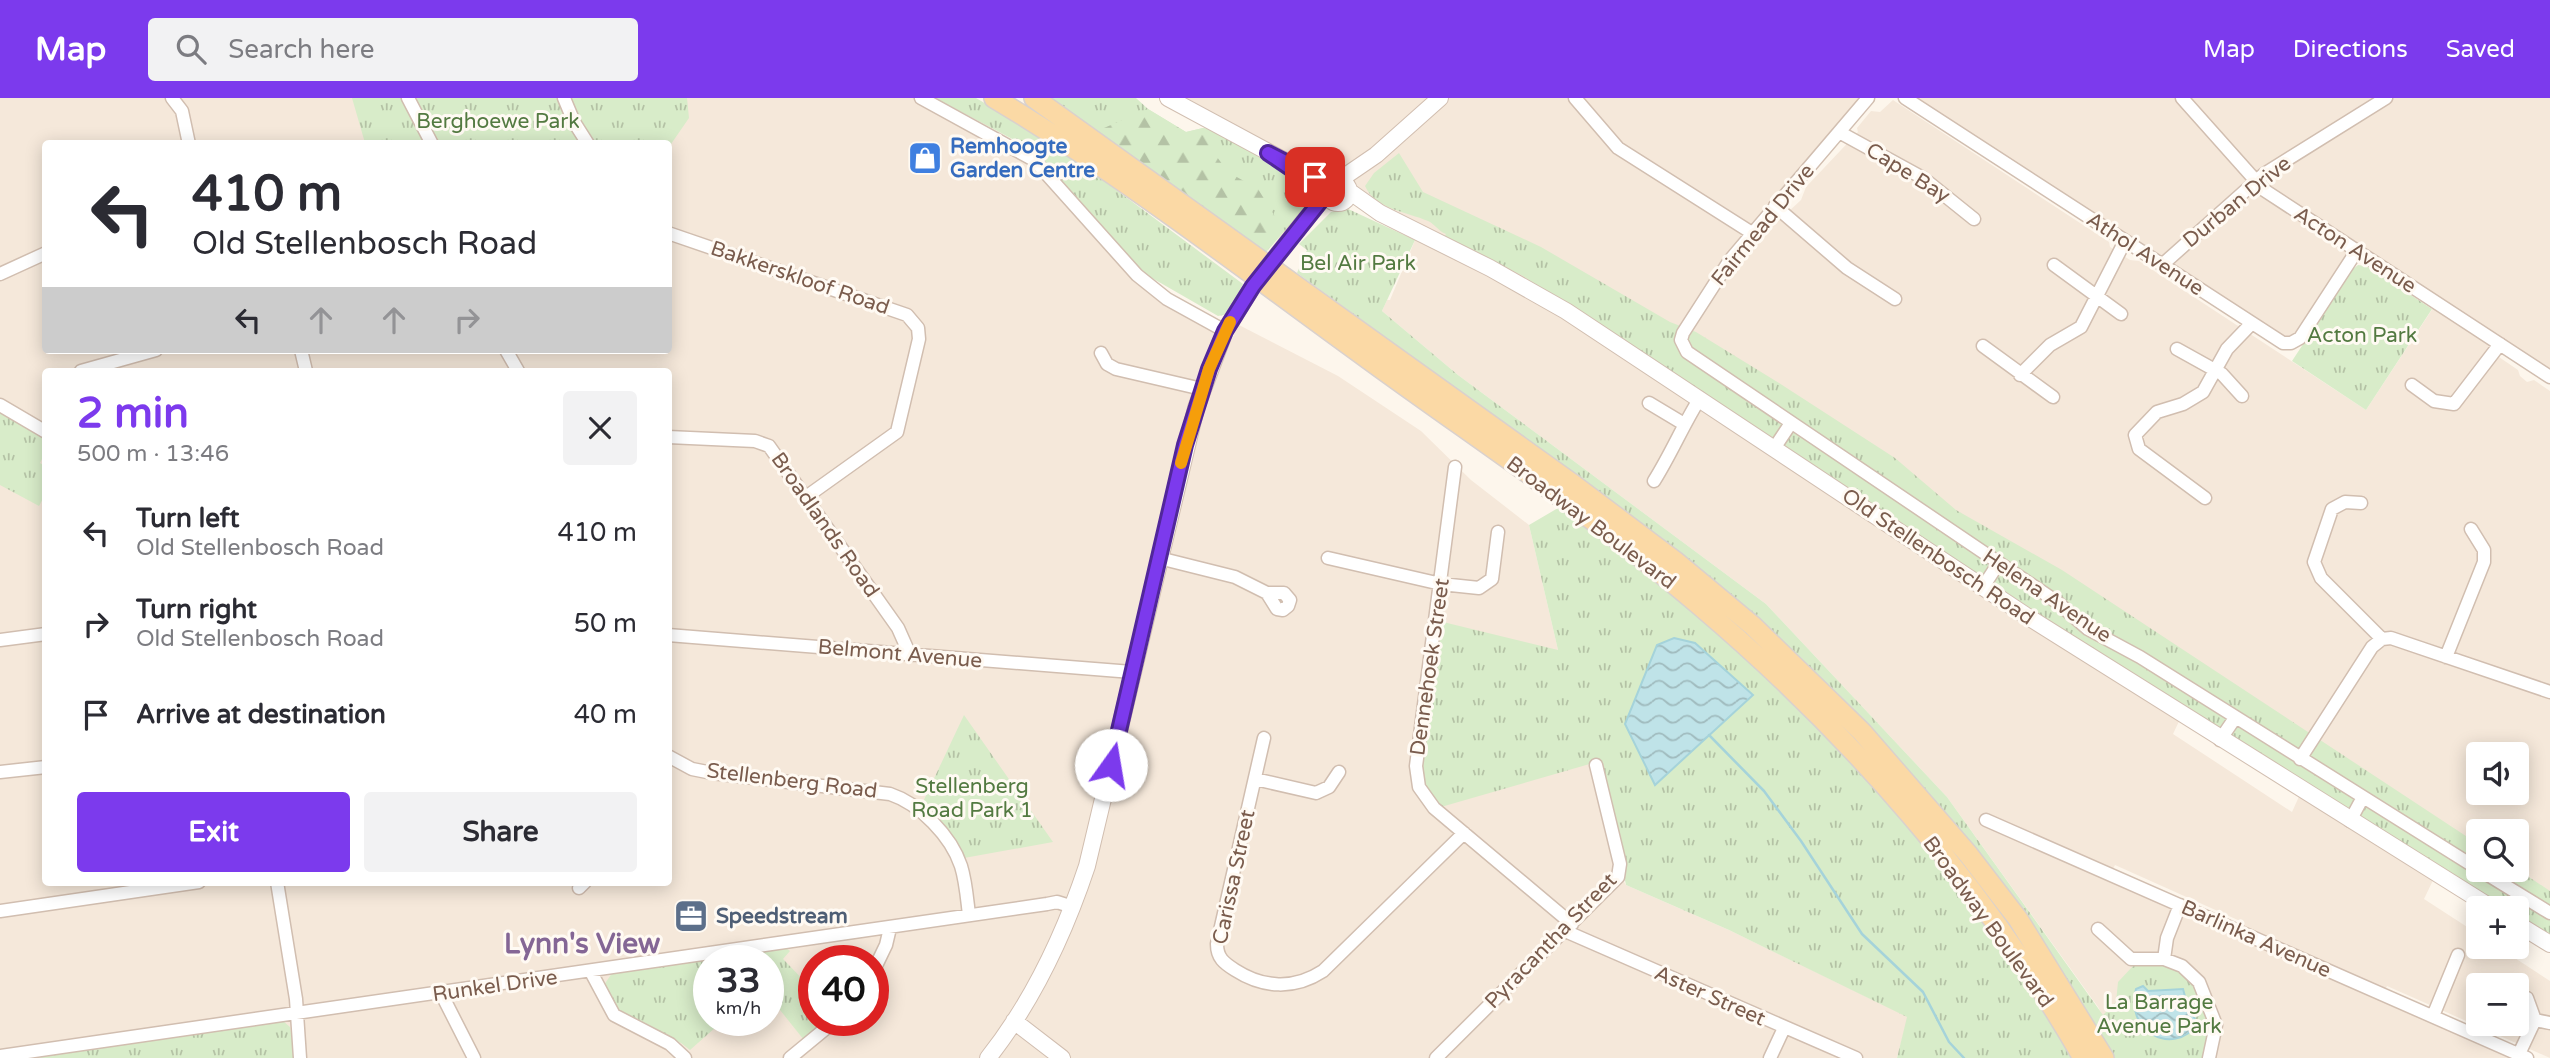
<!DOCTYPE html>
<meta charset="utf-8">
<style>
:root{--surface:#fff;--page:#f2f2f3;--text:#2b2b33;--muted:#7c7c81;--accent:#7c3aed}
body{margin:0;font-family:"Varela Round",sans-serif;background:var(--page);color:var(--text);height:100vh;display:flex;flex-direction:column;font-size:26px;white-space:nowrap}
*{box-sizing:border-box;margin:0}
p{font-size:23px;color:var(--muted)}
.icon{flex:none;width:38px;height:38px;fill:none;stroke:currentColor;stroke-width:2;stroke-linecap:round;stroke-linejoin:round}
.map{position:relative;flex:1;overflow:hidden}
.sheet{position:absolute;left:42px;top:270px;width:630px;height:518px;display:flex;flex-direction:column;background:var(--surface);border-radius:7px;box-shadow:0 4px 18px #0003}
.sheet>*{flex:none}
.top-card{position:absolute;left:42px;top:42px;width:630px;height:214px;border-radius:7px;box-shadow:0 4px 18px #0003;background:#fff;color:var(--text);overflow:hidden}
.buttons{position:absolute;left:2466px;top:644px;display:grid;gap:14px}
.buttons a{display:grid;place-items:center;width:63px;height:63px;border-radius:7px;background:var(--surface);box-shadow:0 4px 18px #0003;font-size:35px}
.speed{position:absolute;left:693px;top:847px;display:flex;gap:14px;font-size:35px;font-weight:700;text-align:center}
.speed>*{display:grid;place-content:center;width:91px;height:91px;border-radius:50%;background:var(--surface);box-shadow:0 4px 18px #0003;line-height:1}
.speed small{font-size:18px;font-weight:400}
.speed .limit{border:10px solid #d22;background:#fff;color:#111}
.pin{position:absolute;display:grid;place-items:center;width:60px;height:60px;color:#fff;margin:-30px;border-radius:14px;box-shadow:0 4px 10px #0006}
.me{position:absolute;width:77px;margin:-38px;rotate:13deg;stroke-linejoin:round;filter:drop-shadow(0 0 5px #0008)}
.turn{display:flex;align-items:center;gap:24px;height:147px;padding:0 35px;font-size:32px}
.turn .icon{width:91px;height:91px;stroke-width:2.5}
.turn b{display:block;font-size:49px;line-height:60px}
.lanes{display:flex;align-items:center;height:66px;padding:0 35px;background:#0003;justify-content:center;gap:35px;direction:ltr}
.lanes .off{opacity:.35}
.round{display:grid;place-items:center;flex:none;width:74px;height:74px;border-radius:7px;background:var(--page)}
.head{display:flex;align-items:center;justify-content:space-between;height:119px;padding:0 35px}
h1{font-size:42px;font-weight:800;line-height:52px;color:var(--accent)}
.button{display:flex;gap:14px;margin-top:auto;padding:14px 35px}
.button a{flex:1;height:80px;border-radius:7px;background:var(--accent);color:#fff;font-size:28px;font-weight:800;line-height:80px;text-align:center}
.button a+a{background:var(--page);color:var(--text)}
ul{padding:0;list-style:none}
li{display:flex;align-items:center;gap:21px;height:91px;padding:0 35px}
li div{flex:1}
li b{display:block;font-size:26px}
li em{font-style:normal}
header{display:flex;align-items:center;gap:42px;box-sizing:border-box;height:98px;padding:0 35px;background:var(--accent);color:#fff}
header strong{font-size:33px}
nav{display:flex;gap:38px;margin-inline-start:auto;font-size:24px}
.search{width:490px;height:63px;background:var(--page);display:flex;align-items:center;gap:18px;box-sizing:border-box;padding:0 24px;border-radius:7px;color:var(--muted);font-size:26px}
.map>svg:first-child{display:block}
.residential{fill:#f5e8da;fill-rule:evenodd}
.grass{fill:url(#grass-tufts)}
.forest{fill:url(#forest-firs)}
.water{fill:url(#water-waves);stroke:#a5d3da;stroke-width:2}
.lines{fill:none;stroke-linecap:round;stroke-linejoin:round}
.stream{stroke:#a5d3da;stroke-width:2.5}
.minor-casing{stroke:#d1beb0;stroke-width:15}
.tertiary-casing{stroke:#d1beb0;stroke-width:18}
.primary-casing{stroke:#dad1cd;stroke-width:22}
.minor{stroke:#fff;stroke-width:12}
.tertiary{stroke:#fff;stroke-width:16}
.primary{stroke:#fbd9a5;stroke-width:19}
.tertiary-bridge-casing{stroke:#d1beb0;stroke-width:18;stroke-linecap:butt}
.tertiary-bridge{stroke:#fff;stroke-width:16}
.route-casing{stroke:#51269a;stroke-width:18}
.route{stroke:#7c3aed;stroke-width:12}
.slow{stroke:#f59e0b;stroke-width:12}
.labels{text-anchor:middle;dominant-baseline:central;stroke-width:6;stroke-linejoin:round;paint-order:stroke}
.park-label{font-size:21px;fill:#537a41;stroke:#fffaf3}
.shop-label{font-size:21px;font-weight:bold;fill:#366cbe;stroke:#fffaf3;text-anchor:start}
.street-label{font-size:21px;fill:#7a5c4d;stroke:#fffaf3}
.service-label{font-size:21px;font-weight:bold;fill:#4e5e75;stroke:#fffaf3;text-anchor:start}
.district-label{font-size:28px;font-weight:bold;fill:#846695;stroke:#fffaf3}
</style>
<header>
<strong>Map</strong>
<div class="search"><svg class="icon" aria-label="search" viewBox="0 0 24 24"><circle cx="10" cy="10" r="6"/><path d="M15 15l6 6"/></svg>Search here</div>
<nav><a>Map</a><a>Directions</a><a>Saved</a></nav>
</header>
<div class="map">
<svg width="2550" height="960" viewBox="0 0 2550 960">
<defs>
<pattern id="grass-tufts" width="24" height="20" patternUnits="userSpaceOnUse" patternTransform="scale(1.75)"><rect width="24" height="20" fill="#d8ecc9"/><path d="M3 7l-1-3M5 7V3M7 7l1-3M15 17l-1-3M17 17v-4M19 17l1-3" fill="none" stroke="#b4c2a5"/></pattern>
<pattern id="forest-firs" width="22" height="20" patternUnits="userSpaceOnUse" patternTransform="scale(1.75)"><rect width="22" height="20" fill="#d8ecc9"/><path d="M5 1l3.5 6h-7zM16 11l3.5 6h-7z" fill="#b4c2a5"/></pattern>
<pattern id="water-waves" width="16" height="10" patternUnits="userSpaceOnUse" patternTransform="scale(1.75)"><rect width="16" height="10" fill="#bfe3e8"/><path d="M0 5q4-4 8 0t8 0" fill="none" stroke="#a0bbbe"/></pattern>
</defs>
<rect width="100%" height="100%" fill="#fdf6ec"/>
<path class="residential" d="M0,0H917L1022,55L1136,178L1226,230L1208,271L1105,690L1058,844L982,960H0ZM46,46H668V252H46ZM46,273H668V784H46ZM709,863H768V922H709ZM814,863H873V922H814Z
M1169,0H1867L1730,163L1740,169L1764,136L1801,102L1806,89L1858,34L1857,30L1871,13L1880,14L1893,2L2109,144L2110,149L2130,162L2139,163L2366,312L2435,207L2355,154L2291,245L1907,0H2550V282L2501,249L2496,257L2518,272L2520,278L2527,284L2534,282L2550,293V846L2516,810H2493L2436,776L2424,801L2478,836V849H2498L2550,883V960L2387,888L2383,897L2525,960H2126L2098,909L1947,699L1766,506L1458,277L1382,213L1387,202H1390L1418,135ZM2182,617L2302,692L2292,714L2173,636ZM2478,656H2516V695H2478ZM2478,733H2516V772H2478ZM2115,767L2240,823L2237,832L2110,777ZM2478,887H2516V926H2478Z
M1239,227L1338,278L1421,333L1471,382L1529,427L1558,552L1616,771L1626,787L1729,832L1908,919L1897,960H996L1034,907L1069,838L1092,778L1198,328L1223,258Z"/>
<path class="grass" d="M352,0H402L425,45H365Z
M413,0H559L565,19L582,45H440Z
M570,0H687L689,20L669,49L668,46L595,45L578,20Z
M935,0H976L1015,23L1084,68L1243,186L1228,216L1218,218L1145,176L1057,77L1020,45Z
M1050,0H1136L1148,11L1186,34L1203,30L1216,33L1313,92L1316,97L1266,154Z
M1399,55L1423,94L1541,149L1670,224L1696,234L1779,285L1895,360L1956,412L2062,472L2478,746V772L2517,771L2550,793V840L2517,819L2516,810H2502L2212,629L1523,178L1444,139L1446,136C1438,133 1435,126 1428,123C1407,114 1375,111 1365,88L1374,75Z
M1346,110L1415,142L1382,213L1458,277L1766,506L1947,699L2103,917L2116,904L2118,884L2133,868L2161,866L2180,873L2190,881L2212,925L2204,960H2115L2065,879L1872,633L1814,573L1752,515L1578,379L1297,175L1307,152L1299,146L1331,114Z
M2358,167L2366,168L2432,211L2366,312L2292,263L2352,172Z
M0,315L45,340V355L40,365L45,368V397L39,408L0,387Z
M1558,410C1656,482 1751,559 1836,647C1928,741 2003,849 2072,960H1897L1907,919L1729,832L1626,787L1600,663L1441,709C1429,700 1425,689 1420,675L1439,523L1558,552L1529,427Z
M964,617L1053,744L964,760L922,706Z
M786,850L790,853L783,861L814,893V922H828L804,942L768,897V863H709V922H724L690,952L681,945L619,915L604,887L612,875Z
M283,923L290,929L295,960H36Z"/>
<path class="forest" d="M1148,11L1186,34L1203,30L1216,33L1217,40L1209,48L1228,74L1258,91L1284,133L1266,154L1097,33Z"/>
<path class="water" d="M1674,540L1695,545L1753,597L1655,687L1625,626L1657,547Z
M2143,888L2148,893L2183,891L2188,909L2198,926C2172,960 2124,932 2136,891Z"/>
<g class="lines">
<path class="stream" d="M1709,637L1764,693L1801,743L1862,836L1923,894L1949,944L1964,960"/>
<g class="minor-casing">
<path id="minor" d="M172,0L182,13L189,46
M408,0L432,46
M564,0L574,24L588,46
M921,0L1034,62L1137,177L1167,201L1225,233
M1575,0L1618,50L1752,135
M1868,0L1730,162L1683,235L1681,242L1687,254L2057,504L2088,531L2140,559L2478,771
M1905,0L2283,245H2291L2300,240L2356,154
M2182,0L2264,92L2550,279
M1839,34L1923,80L1974,121
M1775,108L1847,170L1895,201
M668,135L907,217L918,230L919,241L897,334L806,399
M2054,167L2121,216
M2162,167L2264,76L2386,0
M0,176L46,155
M1983,248L2053,299
M2177,251L2222,276L2242,298
M301,252L306,273
M506,252L518,273
M1101,255L1107,266L1116,271L1202,291
M81,273L156,252
M2020,277L2050,247L2081,229L2125,143
M2412,287L2434,303L2454,306L2500,246
M1649,305L1684,326
M0,307L46,334
M668,339L755,343L769,348L898,530L910,557
M1775,349L1791,325
M1455,369L1416,668L1419,689L1434,710L1572,826
M1654,383C1671,356 1683,327 1700,300
M2205,400L2139,351L2135,337L2157,314L2183,306L2203,294L2227,251L2251,226
M2361,405L2345,404L2332,411L2314,464L2321,480L2382,541
M1159,460L1235,479L1267,495H1284L1290,502L1288,508L1283,512L1277,511L1267,495
M1328,460L1441,486L1479,490L1492,481L1498,434
M1983,489L1998,466
M668,537L1132,574
M0,542L46,536
M2446,559L2484,464V452L2471,431
M1264,640L1217,846C1217,860 1224,865 1235,872C1263,890 1294,892 1323,873L1464,735
M2220,642L2235,620
M668,658L692,671L712,675L890,696C920,706 951,738 961,768C966,784 967,801 969,817
M2300,661L2372,549L2382,541L2391,540L2550,594
M0,674L46,669
M1255,681L1316,695L1329,689L1339,674
M1986,722L2527,960
M2350,723L2363,699
M2480,772L2550,815
M277,784L296,901L300,960
M579,790L585,784
M0,813L199,784
M2098,831L2131,861H2164L2182,868L2199,884L2216,927L2209,960
M1565,833L1856,960
M2164,861L2167,840L2180,807
M591,874L614,917L670,946L685,960
M873,874L886,847L890,830
M441,895L474,960
M2433,918L2458,857
M2535,922L2550,925
M2519,956L2535,922L2527,900
M0,958L1047,806L1057,804L1073,809
M790,960L836,922
M1436,960L1618,779L1620,766L1596,667
M1770,960L1784,930"/>
</g>
<g class="tertiary-casing">
<path id="tertiary" d="M1168,0L1309,76L1334,84
M1338,83L1376,57L1440,0
M1327 94a11 11 0 1 1 22 0a11 11 0 1 1-22 0Z
M1349,93L1380,115L1490,170L1566,213L2025,517L2492,810
M1293,137L1327,95
M2516,825L2550,846
M1014,923L1062,960
M988,960C1034,902 1064,837 1087,768L1196,310L1225,233L1253,188"/>
</g>
<g class="primary-casing">
<path id="primary" d="M994,0C1124,78 1245,172 1368,261C1479,342 1595,418 1699,507C1850,635 1984,788 2083,960
M1034,0L1574,387L1675,463L1753,528L1862,634L1968,756L2018,821L2104,960"/>
</g>
<use href="#minor" class="minor"/>
<use href="#tertiary" class="tertiary"/>
<use href="#primary" class="primary"/>
<g class="tertiary-bridge-casing">
<path id="tertiary-bridge" d="M1253,188L1293,137"/>
</g>
<use href="#tertiary-bridge" class="tertiary-bridge"/>
</g>
<g class="lines">
<g class="route-casing">
<path id="route" d="M1111,667L1185,347L1209,271L1225,233L1253,188L1327,95L1268,55L1315,79"/>
</g>
<use href="#route" class="route"/>
<path class="slow" d="M1181,365L1209,271L1230,224"/>
</g>
<defs>
<g id="shop-square" transform="scale(1.75)"><rect x="-9" y="-9" width="18" height="18" rx="4" fill="#3f7fe0" stroke="#fffaf3"/><path d="M-5-2.5h2.3a2.7 3.5 0 0 1 5.4 0H5L5.5 6h-11ZM-1.5-2.5h3a1.5 2.3 0 0 0-3 0Z" fill="#fff"/></g>
<g id="office-square" transform="scale(1.75)"><rect x="-9" y="-9" width="18" height="18" rx="4" fill="#5c6f8a" stroke="#fffaf3"/><path d="M-6-3h4V-5.5h4V-3h4V5H-6ZM-1-4.5V-3h2v-1.5ZM-6 0V1H6V0Z" fill="#fff"/></g>
</defs>
<g fill-rule="evenodd">
<use href="#shop-square" x="925" y="60"/>
<use href="#office-square" x="691" y="818"/>
</g>
<g class="labels">
<g class="park-label">
<text x="498" y="23">Berghoewe Park</text>
<text x="1358" y="165">Bel Air Park</text>
<text x="2362" y="237">Acton Park</text>
<text x="972" y="688">Stellenberg<tspan x="972" dy="24">Road Park 1</tspan></text>
<text x="2159" y="904">La Barrage<tspan x="2159" dy="24">Avenue Park</tspan></text>
</g>
<g class="shop-label">
<text x="950" y="48">Remhoogte<tspan x="950" dy="24">Garden Centre</tspan></text>
</g>
<g class="street-label">
<text transform="translate(1908 75) rotate(32)">Cape Bay</text>
<text transform="translate(2237 104) rotate(-39)">Durban Drive</text>
<text transform="translate(1763 127) rotate(-51)">Fairmead Drive</text>
<text transform="translate(2355 152) rotate(33)">Acton Avenue</text>
<text transform="translate(2145 156) rotate(33)">Athol Avenue</text>
<text transform="translate(800 180) rotate(19)">Bakkerskloof Road</text>
<text transform="translate(1591 425) rotate(37)">Broadway Boulevard</text>
<text transform="translate(825 427) rotate(55)">Broadlands Road</text>
<text transform="translate(1938 459) rotate(34)">Old Stellenbosch Road</text>
<text transform="translate(2047 498) rotate(34)">Helena Avenue</text>
<text transform="translate(900 556) rotate(5)">Belmont Avenue</text>
<text transform="translate(1430 569) rotate(-82)">Dennehoek Street</text>
<text transform="translate(792 683) rotate(7)">Stellenberg Road</text>
<text transform="translate(1234 779) rotate(-78)">Carissa Street</text>
<text transform="translate(1988 824) rotate(54)">Broadway Boulevard</text>
<text transform="translate(2256 841) rotate(24)">Barlinka Avenue</text>
<text transform="translate(1551 843) rotate(-46)">Pyracantha Street</text>
<text transform="translate(495 888) rotate(-8)">Runkel Drive</text>
<text transform="translate(1710 898) rotate(24)">Aster Street</text>
</g>
<g class="service-label">
<text x="716" y="818">Speedstream</text>
</g>
<g class="district-label">
<text x="582" y="846">Lynn's View</text>
</g>
</g>
</svg>
<div class="buttons">
<a><svg class="icon" aria-label="sound" viewBox="0 0 24 24"><path d="M4 9h4l5-4v14l-5-4H4zM17 9q2 3 0 6"/></svg></a>
<a><svg class="icon" aria-label="search" viewBox="0 0 24 24"><circle cx="10" cy="10" r="6"/><path d="M15 15l6 6"/></svg></a>
<a>+</a>
<a>−</a>
</div>
<div class="speed"><div>33<small>km/h</small></div><div class="limit">40</div></div>
<div class="pin" style="left:1315px;top:79px;background:#d93025"><svg class="icon" aria-label="arrive" viewBox="0 0 24 24"><path d="M6 21V4h12l-3 4 3 4H6"/></svg></div>
<svg class="me" style="left:1111px;top:667px" viewBox="-20 -20 40 40"><circle r="19" fill="#fff"/><path d="M0-13L10 11 0 6-10 11z" fill="#7c3aed"/></svg>
<div class="top-card">
<div class="turn"><svg class="icon" aria-label="left" viewBox="0 0 24 24"><path d="M17 20v-9H6M10 6l-5 5 5 5"/></svg><div><b>410 m</b>Old Stellenbosch Road</div></div>
<div class="lanes"><svg class="icon" aria-label="left" viewBox="0 0 24 24"><path d="M17 20v-9H6M10 6l-5 5 5 5"/></svg><svg class="icon off" aria-label="ahead" viewBox="0 0 24 24"><path d="M12 20V5M6 11l6-6 6 6"/></svg><svg class="icon off" aria-label="ahead" viewBox="0 0 24 24"><path d="M12 20V5M6 11l6-6 6 6"/></svg><svg class="icon off" aria-label="right" viewBox="0 0 24 24"><path d="M7 20v-9h11M14 6l5 5-5 5"/></svg></div>
</div>
<section class="sheet">
<div class="head"><div><h1>2 min</h1><p>500 m · 13:46</p></div><a class="round"><svg class="icon" aria-label="close" viewBox="0 0 24 24"><path d="M6 6l12 12M18 6L6 18"/></svg></a></div>
<ul>
<li><svg class="icon" aria-label="left" viewBox="0 0 24 24"><path d="M17 20v-9H6M10 6l-5 5 5 5"/></svg><div><b>Turn left</b><p>Old Stellenbosch Road</p></div><em>410 m</em></li>
<li><svg class="icon" aria-label="right" viewBox="0 0 24 24"><path d="M7 20v-9h11M14 6l5 5-5 5"/></svg><div><b>Turn right</b><p>Old Stellenbosch Road</p></div><em>50 m</em></li>
<li><svg class="icon" aria-label="arrive" viewBox="0 0 24 24"><path d="M6 21V4h12l-3 4 3 4H6"/></svg><div><b>Arrive at destination</b></div><em>40 m</em></li>
</ul>
<div class="button"><a>Exit</a><a>Share</a></div>
</section>
</div>
